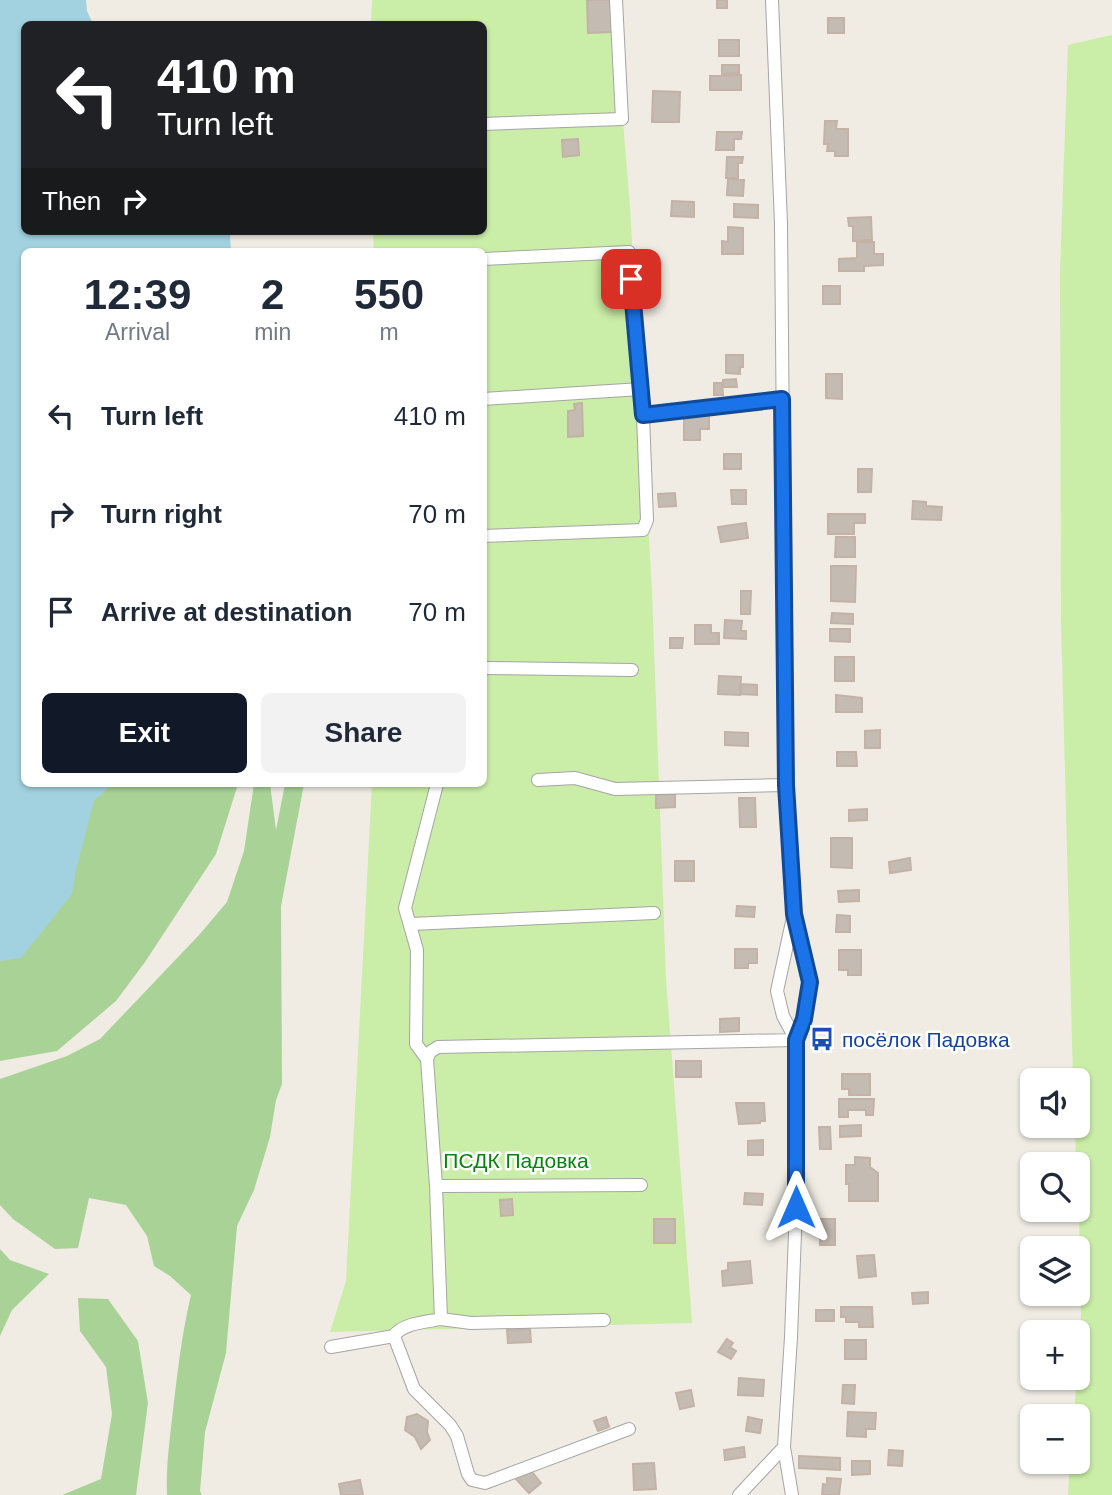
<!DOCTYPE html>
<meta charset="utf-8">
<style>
:root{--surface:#fff;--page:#f2f2f3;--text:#1f2937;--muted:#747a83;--accent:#111827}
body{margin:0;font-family:Helvetica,sans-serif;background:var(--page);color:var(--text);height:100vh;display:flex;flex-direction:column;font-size:26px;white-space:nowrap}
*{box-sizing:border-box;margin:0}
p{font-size:23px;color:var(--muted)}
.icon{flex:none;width:38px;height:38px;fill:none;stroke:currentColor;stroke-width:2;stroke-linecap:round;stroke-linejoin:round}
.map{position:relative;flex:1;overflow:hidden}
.sheet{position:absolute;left:21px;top:248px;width:466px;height:539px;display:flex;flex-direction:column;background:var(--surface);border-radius:10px;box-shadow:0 2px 5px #0004}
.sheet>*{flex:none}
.guide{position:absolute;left:21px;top:21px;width:466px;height:214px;border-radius:10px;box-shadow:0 2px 5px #0004;background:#202124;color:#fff;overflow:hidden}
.buttons{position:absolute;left:1020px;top:1068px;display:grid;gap:14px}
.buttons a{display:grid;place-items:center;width:70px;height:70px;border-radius:10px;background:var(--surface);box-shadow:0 2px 5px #0004;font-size:35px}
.pin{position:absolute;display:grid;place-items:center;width:60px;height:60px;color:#fff;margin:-30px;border-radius:14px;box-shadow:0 4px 10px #0006}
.me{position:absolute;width:77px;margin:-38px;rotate:0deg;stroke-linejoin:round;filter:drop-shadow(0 0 5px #0008)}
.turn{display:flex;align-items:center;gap:24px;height:147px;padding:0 21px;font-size:32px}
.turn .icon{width:91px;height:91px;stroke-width:2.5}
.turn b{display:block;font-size:49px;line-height:60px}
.then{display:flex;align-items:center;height:66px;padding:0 21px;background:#0003;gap:14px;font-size:26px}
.eta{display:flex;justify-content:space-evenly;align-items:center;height:119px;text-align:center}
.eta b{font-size:42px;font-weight:700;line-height:49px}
.cta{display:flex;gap:14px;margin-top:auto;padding:14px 21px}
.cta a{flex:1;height:80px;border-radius:10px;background:var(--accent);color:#fff;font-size:28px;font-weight:700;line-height:80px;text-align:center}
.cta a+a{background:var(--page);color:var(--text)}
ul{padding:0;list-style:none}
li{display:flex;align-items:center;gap:21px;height:98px;padding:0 21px}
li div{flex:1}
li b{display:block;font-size:26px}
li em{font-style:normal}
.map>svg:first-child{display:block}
.grass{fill:#caeda7}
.forest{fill:#a8d296}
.water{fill:#a2d2e0}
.building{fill:#c4bbb3;stroke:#c3b2a5;stroke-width:2}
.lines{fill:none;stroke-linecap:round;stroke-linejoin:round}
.minor-casing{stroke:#a5a5a5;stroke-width:14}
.minor{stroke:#fff;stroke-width:12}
.route-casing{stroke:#114b97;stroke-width:18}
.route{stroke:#1a73e8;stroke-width:12}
.labels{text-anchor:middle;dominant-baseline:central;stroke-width:5;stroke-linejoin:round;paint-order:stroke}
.transit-label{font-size:21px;fill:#164399;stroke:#fff;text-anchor:start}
.park-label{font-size:21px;fill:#05840f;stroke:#fff}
</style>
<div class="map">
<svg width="1112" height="1495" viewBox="0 0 1112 1495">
<rect width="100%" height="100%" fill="#f0ece4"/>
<path class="grass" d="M372,0H613L630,207L652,591L666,979L692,1323L330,1332L346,1281L372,784H483V252H374L373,231H483V24H371Z
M1112,35V1495H1068L1070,1461H1078V1416H1074L1081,1315L1078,1164H1076L1075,1125H1078V1080H1073L1061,620L1060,272L1068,45Z"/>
<path class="forest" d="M42,784H238L216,854L145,962L116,1001L57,1051L0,1061V814Z
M254,784H270L276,830L285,784H304L281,906L282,1084L276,1100L270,1137L254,1190L237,1226L226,1353L205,1432L200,1491L202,1495H167C166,1469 169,1445 172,1419C177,1377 181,1337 191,1295L170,1276L154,1266L147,1236L126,1205L89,1198L78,1248L55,1249L13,1219L0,1205V1079L67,1056L100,1039L200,934L227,902L244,851Z
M0,1249L10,1260L49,1274L12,1310L0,1336Z
M78,1298L108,1299L138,1341L148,1403L136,1495H62L101,1479L112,1414L106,1367L80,1331Z"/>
<path class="water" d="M0,0H86L87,11L93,24H24V231H226L230,235L231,252H24V784H112L94,801L76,870L72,894L21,958L0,961Z"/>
<path class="building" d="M587,0H611L613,32L588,33Z
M717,0H727V8H717Z
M828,18H844V33H828Z
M719,40H739V56H719Z
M722,65H739V73L722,74Z
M741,75V90H710V76Z
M653,91L680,92L679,122H652Z
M825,121H837L836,129H848V156H835V151H827L828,144H824Z
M717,132H742L741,139H734V150H716Z
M578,139L579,155L563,157L562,140Z
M727,157H743L742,163H738V178H726Z
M728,179L744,180L743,196L727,195Z
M672,201L694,202V217L671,216Z
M734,204L758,205V218L734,217Z
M871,217L872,240L853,241V226H849L848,218Z
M728,227L743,228V254H722V241L728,242Z
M857,242H874V254H883V265L864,266V271H839V259L857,258Z
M823,286H840V304H823Z
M726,355H743V367H740V374L726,373Z
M826,374H842V399L826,398Z
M736,379L737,387H723V380Z
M714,383H722L723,395H714Z
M582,403L583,436L568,437V411L575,410L574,404Z
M684,416H709V429H700V440H684Z
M724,454H741V469H724Z
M858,469H872L871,492H858Z
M731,490H746V504H732Z
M675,493L676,506L659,507L658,494Z
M913,501L926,502V506L942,507L941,520L912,519Z
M828,514H865V523H854V534H828Z
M746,523L748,538L721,542L718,527Z
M836,537H855V557H835Z
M831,566H856L855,602L831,601Z
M741,591H751L750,614H741Z
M832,613L853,614V624L831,623Z
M725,620L742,621L741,631H746V639L724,638Z
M695,625H711V633H719V644H695Z
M830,629H850V642L830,641Z
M670,638H683L682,648H670Z
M835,657H854V681H835Z
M719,676L741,677L740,695L718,694Z
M741,684L757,685V695L741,694Z
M836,695L862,698V712H836Z
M880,730V748H865V731Z
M725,732L748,733V746L725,745Z
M837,752H856L857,766H837Z
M675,794V807L656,808V795Z
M739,798H755L756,827H740Z
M867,809V820L849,821V810Z
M831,838H852V868L831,867Z
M910,858L911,870L890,873L889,862Z
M675,861H694V881H675Z
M859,890V901L839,902L838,891Z
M737,906L755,907L754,917L736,916Z
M837,915L850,916V932H836Z
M735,949H757V963H748V968H735Z
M839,950H861V975H848V970H839Z
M739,1018V1031L720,1032V1019Z
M676,1061H701V1077H676Z
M842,1074H870V1095H849V1089H842Z
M839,1099H874L873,1115H866V1110H848V1117H839Z
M736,1103H764L765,1121H760V1123L739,1124Z
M861,1125V1136L840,1137V1126Z
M819,1127H830L831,1149H820Z
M763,1140V1155H748V1141Z
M855,1157L870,1158V1167L878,1173V1201H849V1184H846V1165H855Z
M745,1193L763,1194L762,1205L744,1204Z
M512,1199L513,1215L501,1216L500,1200Z
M654,1219H675V1243H654Z
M820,1219H835V1245H820Z
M874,1255L876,1276L859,1278L857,1256Z
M750,1261L752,1283L723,1286L722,1271L728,1270V1263Z
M928,1292V1303L913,1304L912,1293Z
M841,1307H872L873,1327H859V1322H846V1317H841Z
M816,1310H834V1321H816Z
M530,1329L531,1342L508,1343L507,1330Z
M727,1339L733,1343L730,1347L736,1351L731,1359L718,1352Z
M845,1340H866V1359H845Z
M739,1378L764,1380L763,1396L738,1395Z
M843,1385H855L854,1404L842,1403Z
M691,1390L694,1406L680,1409L676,1393Z
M848,1412L876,1413L875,1429H866V1437L847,1436Z
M417,1414L428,1421L427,1432L430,1440L421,1449L415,1437L405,1430L407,1417Z
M606,1417L609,1427L598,1431L594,1421Z
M748,1417L762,1420L760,1433L746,1431Z
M744,1447L745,1457L725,1460L724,1450Z
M889,1450L903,1451L902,1466L888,1465Z
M799,1456L840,1458V1470L799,1468Z
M852,1461H870V1474L852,1475Z
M654,1463L656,1489L634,1490L633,1464Z
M529,1468L541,1483L529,1493L516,1479Z
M827,1478L841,1479L839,1495H822L823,1484L827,1485Z
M360,1480L363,1495H341L339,1484Z"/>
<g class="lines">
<g class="minor-casing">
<path id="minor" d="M483,124L622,119L616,0
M483,259L629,252L643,415
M483,399L641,389
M483,536L643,530L647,520L643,415L782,399
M483,668L632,670
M538,780L575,778L615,789L786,785
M793,917L777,991L783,1016L796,1040
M411,924L654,913
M427,1059L416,1044L417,950L405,908L437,784
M436,1186L641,1185
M441,1319C427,1322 402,1323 394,1336L414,1389L450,1425L457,1436L468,1474L472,1480L485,1483L629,1429
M604,1320L471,1323L441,1319L436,1186L427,1059L430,1052L438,1047L796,1040
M331,1347L394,1336
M784,1447L792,1495
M739,1495L784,1447L791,1337L796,1207V1040L805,1019L810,982L794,914L786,785L781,224L772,0"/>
</g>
<use href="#minor" class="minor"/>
</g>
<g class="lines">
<g class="route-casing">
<path id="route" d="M631,279L643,415L782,399L786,785L794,914L810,982L804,1019L796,1040V1207"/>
</g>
<use href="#route" class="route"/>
</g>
<defs>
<g id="bus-bare" transform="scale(1.89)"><path d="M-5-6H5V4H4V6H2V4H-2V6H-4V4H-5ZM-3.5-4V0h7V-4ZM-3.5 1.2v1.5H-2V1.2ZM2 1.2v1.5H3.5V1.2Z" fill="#1a4fb4" stroke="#fff" stroke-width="2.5" paint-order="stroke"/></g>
</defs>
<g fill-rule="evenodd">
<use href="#bus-bare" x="822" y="1039"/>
</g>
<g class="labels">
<g class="transit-label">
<text x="842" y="1039">посёлок Падовка</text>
</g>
<g class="park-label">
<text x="516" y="1160">ПСДК Падовка</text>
</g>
</g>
</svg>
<div class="buttons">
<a><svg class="icon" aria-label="sound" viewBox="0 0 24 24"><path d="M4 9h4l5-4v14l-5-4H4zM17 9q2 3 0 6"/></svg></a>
<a><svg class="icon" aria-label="search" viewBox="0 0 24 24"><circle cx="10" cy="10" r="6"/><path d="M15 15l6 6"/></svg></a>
<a><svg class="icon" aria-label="layers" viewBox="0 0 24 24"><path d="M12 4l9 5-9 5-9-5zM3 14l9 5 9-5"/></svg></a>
<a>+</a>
<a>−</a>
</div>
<div class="pin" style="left:631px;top:279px;background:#d93025"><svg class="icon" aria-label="arrive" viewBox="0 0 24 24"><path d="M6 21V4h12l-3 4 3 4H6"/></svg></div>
<svg class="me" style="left:796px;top:1207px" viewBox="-20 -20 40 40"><path d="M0-17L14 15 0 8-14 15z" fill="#1a73e8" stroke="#fff" stroke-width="4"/></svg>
<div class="guide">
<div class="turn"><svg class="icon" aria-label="left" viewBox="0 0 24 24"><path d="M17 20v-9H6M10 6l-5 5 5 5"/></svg><div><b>410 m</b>Turn left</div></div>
<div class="then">Then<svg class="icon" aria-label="right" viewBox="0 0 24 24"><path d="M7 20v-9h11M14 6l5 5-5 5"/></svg></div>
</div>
<section class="sheet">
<div class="eta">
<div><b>12:39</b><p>Arrival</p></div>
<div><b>2</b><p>min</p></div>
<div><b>550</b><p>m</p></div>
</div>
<ul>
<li><svg class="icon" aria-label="left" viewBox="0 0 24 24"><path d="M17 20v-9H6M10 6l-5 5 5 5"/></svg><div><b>Turn left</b></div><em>410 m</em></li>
<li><svg class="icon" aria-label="right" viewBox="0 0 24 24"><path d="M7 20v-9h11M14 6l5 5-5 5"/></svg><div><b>Turn right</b></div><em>70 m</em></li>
<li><svg class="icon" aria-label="arrive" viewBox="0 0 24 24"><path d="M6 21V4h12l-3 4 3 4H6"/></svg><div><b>Arrive at destination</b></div><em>70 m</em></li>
</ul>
<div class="cta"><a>Exit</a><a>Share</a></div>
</section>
</div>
